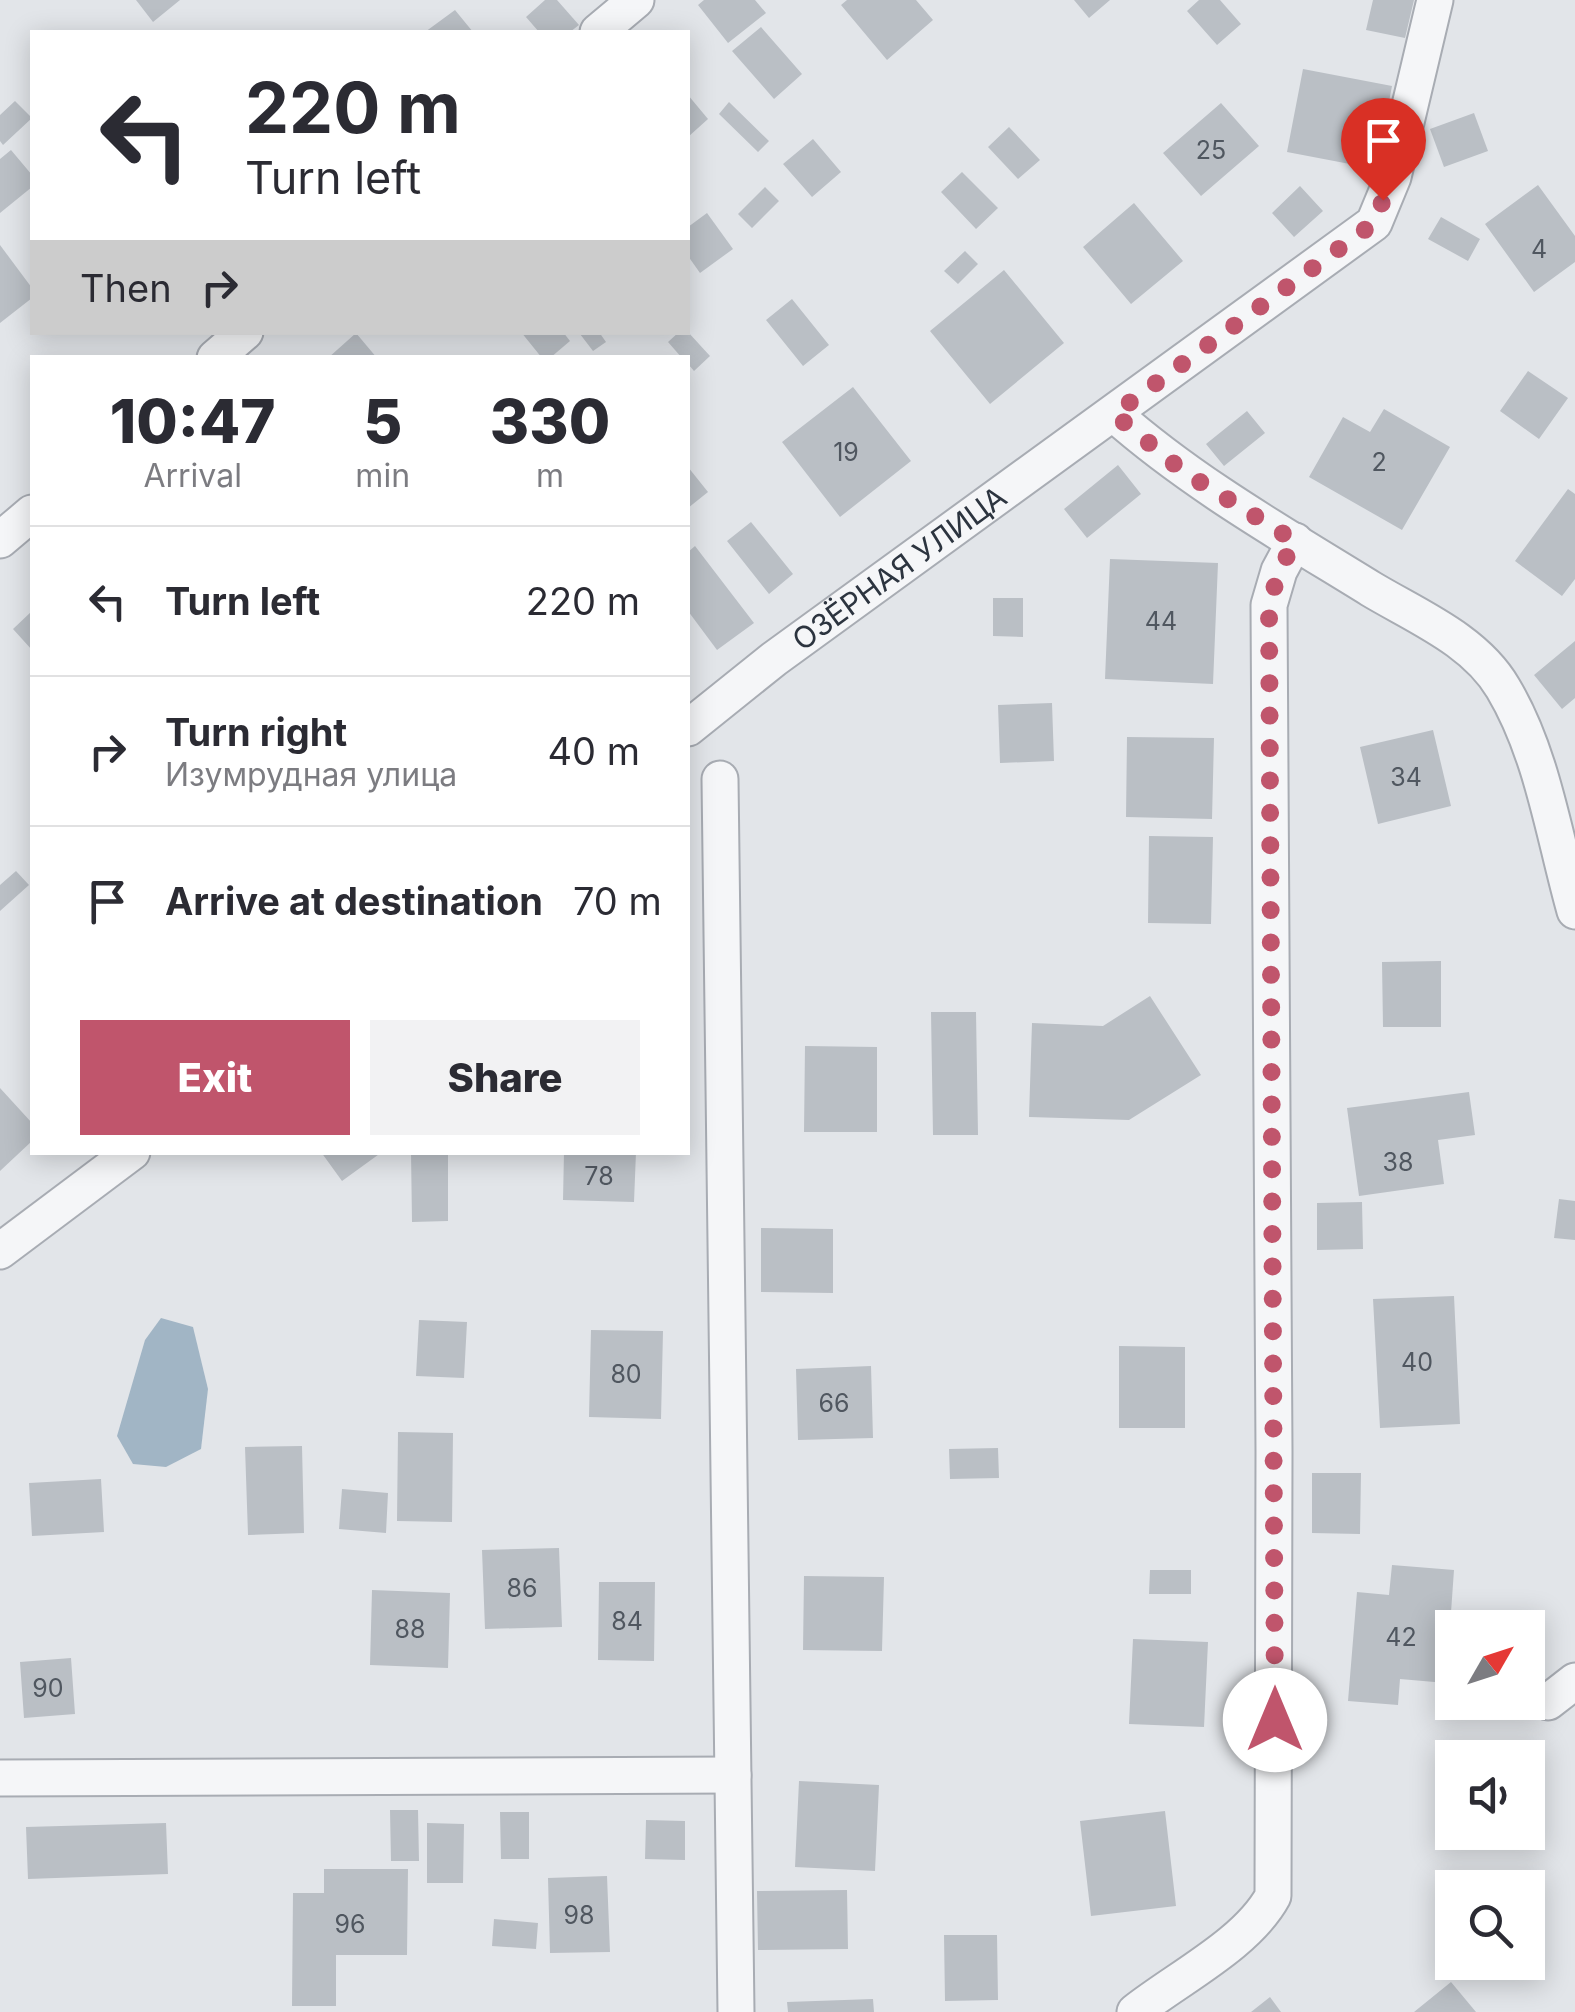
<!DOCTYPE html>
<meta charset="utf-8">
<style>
:root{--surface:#fff;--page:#f2f2f3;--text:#2b2b33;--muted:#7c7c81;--line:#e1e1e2;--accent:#c0556c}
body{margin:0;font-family:Inter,sans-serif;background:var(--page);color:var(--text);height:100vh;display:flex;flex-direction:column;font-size:38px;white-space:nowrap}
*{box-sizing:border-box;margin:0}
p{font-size:32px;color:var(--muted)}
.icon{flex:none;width:55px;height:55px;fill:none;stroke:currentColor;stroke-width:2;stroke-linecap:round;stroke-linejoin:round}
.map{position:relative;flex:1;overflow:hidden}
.panel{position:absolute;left:30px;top:355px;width:660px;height:800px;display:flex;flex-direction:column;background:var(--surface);border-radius:0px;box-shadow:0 5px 25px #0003}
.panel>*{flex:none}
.hud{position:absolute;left:30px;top:30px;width:660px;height:305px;border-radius:0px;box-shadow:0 5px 25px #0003;background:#fff;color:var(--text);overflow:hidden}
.needle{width:65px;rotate:51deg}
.tools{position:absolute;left:1435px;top:1610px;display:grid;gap:20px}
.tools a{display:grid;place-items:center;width:110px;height:110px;border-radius:0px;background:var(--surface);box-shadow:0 5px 25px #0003;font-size:50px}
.pin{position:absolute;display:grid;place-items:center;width:85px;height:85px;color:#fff;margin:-102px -42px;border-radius:50% 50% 50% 0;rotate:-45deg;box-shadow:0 0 10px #0007}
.pin .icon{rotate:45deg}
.me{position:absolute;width:110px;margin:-55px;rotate:0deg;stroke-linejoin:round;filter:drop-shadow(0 0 8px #0008)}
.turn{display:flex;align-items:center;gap:35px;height:210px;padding:0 50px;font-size:45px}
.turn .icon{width:130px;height:130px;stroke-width:2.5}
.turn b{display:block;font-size:70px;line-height:85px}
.then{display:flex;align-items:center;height:95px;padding:0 50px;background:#0003;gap:20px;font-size:38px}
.eta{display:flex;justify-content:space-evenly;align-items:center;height:170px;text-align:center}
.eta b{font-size:60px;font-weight:800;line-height:70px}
.cta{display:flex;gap:20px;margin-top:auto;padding:20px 50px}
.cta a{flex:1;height:115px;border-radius:0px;background:var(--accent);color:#fff;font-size:40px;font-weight:800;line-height:115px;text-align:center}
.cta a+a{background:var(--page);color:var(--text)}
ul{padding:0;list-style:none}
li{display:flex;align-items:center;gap:30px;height:150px;padding:0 50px;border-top:2px solid var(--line)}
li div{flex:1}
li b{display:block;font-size:38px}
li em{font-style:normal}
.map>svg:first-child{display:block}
.water{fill:#a1b5c5}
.building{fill:#babfc5}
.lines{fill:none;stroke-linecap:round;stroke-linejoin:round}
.minor-casing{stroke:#a8acb3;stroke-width:39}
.minor{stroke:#f5f6f8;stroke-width:35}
.route{stroke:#c0556c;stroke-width:18;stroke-dasharray:0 32.4}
.labels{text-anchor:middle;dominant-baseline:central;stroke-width:8;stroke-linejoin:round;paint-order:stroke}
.number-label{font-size:25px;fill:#505760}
.street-label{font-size:30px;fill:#2c343f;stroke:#f2f4f7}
</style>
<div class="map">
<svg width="1575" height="2012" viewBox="0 0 1575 2012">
<rect width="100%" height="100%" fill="#e2e5e9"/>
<path class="water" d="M161,1318L193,1327L208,1389L201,1449L166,1467L133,1464L117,1436L145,1340Z"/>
<path class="building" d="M136,0H180L153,22Z
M545,0H557L579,25L570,32H539L526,17Z
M704,0H755L766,13L728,43L698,5Z
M847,0H916L933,20L887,60L841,5Z
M1074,0H1110L1089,18Z
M1199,0H1220L1241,24L1217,45L1187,11Z
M1373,0H1414L1405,38L1366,30Z
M455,10L473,32H425Z
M761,27L802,74L774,99L732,51Z
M1303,69L1392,86L1376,169L1287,152Z
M688,95L708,119L688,137Z
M15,101L32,118L3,145L0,141V115Z
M729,102L769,141L758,152L719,114Z
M1221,103L1259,146L1201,196L1163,153Z
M1474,113L1488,151L1444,167L1430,129Z
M1009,127L1040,160L1018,179L988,147Z
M813,139L841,172L812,197L783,164Z
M11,150L32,175V187L0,213V159Z
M962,172L998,208L976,229L941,192Z
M1538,185L1575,236V262L1534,292L1485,224Z
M1300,186L1323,211L1294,237L1272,213Z
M765,187L779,201L752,228L738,214Z
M1134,203L1183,261L1131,304L1083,247Z
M707,213L733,249L700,273L688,256V227Z
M1441,217L1480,239L1468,261L1428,239Z
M0,245L32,288V298L0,323Z
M965,251L978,264L958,284L944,271Z
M1004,270L1064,343L990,404L930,331Z
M792,299L829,345L803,366L766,320Z
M521,332H563L570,341L550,358H542Z
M582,332H599L606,342L593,351L580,334Z
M679,332H688L710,356L694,371L688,364V358H682L668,342Z
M356,333L377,358H328Z
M1528,371L1568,398L1539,439L1500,411Z
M853,387L911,461L840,517L782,442Z
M1384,409L1450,447L1402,530L1309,477L1343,417L1370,432Z
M1247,411L1265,433L1224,466L1206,444Z
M1118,465L1141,494L1087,538L1064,509Z
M688,467L708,492L688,508Z
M1568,489L1575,494V579L1562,596L1515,561Z
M751,522L793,574L769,594L727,541Z
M695,546L754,623L717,650L688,611V552Z
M1110,559L1218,563L1213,684L1105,679Z
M993,598H1023V637L993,636Z
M32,611V650L13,629Z
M1575,641V698L1562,709L1534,675Z
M1052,703L1054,761L1000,763L998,705Z
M1433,730L1451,806L1378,824L1360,747Z
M1127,737L1214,738L1212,819L1126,817Z
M1149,836L1213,837L1211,924L1148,923Z
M16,871L29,885L0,911V885Z
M1441,961V1027H1383L1382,962Z
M1150,996L1201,1075L1129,1120L1029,1117L1032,1023L1103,1026Z
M931,1012H976L978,1135H933Z
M805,1046L877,1047V1132H804Z
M0,1088L32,1123V1141L0,1171Z
M1469,1092L1475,1135L1438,1140L1444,1184L1359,1196L1347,1108Z
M321,1152H382L342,1181Z
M411,1152H448V1221L412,1222Z
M564,1152H636L634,1202L563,1200Z
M1559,1199L1575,1201V1240L1554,1238Z
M1362,1202L1363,1249L1317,1250V1203Z
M761,1228L833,1229V1293L761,1292Z
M1454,1296L1460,1424L1380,1428L1373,1299Z
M419,1320L467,1322L464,1378L416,1376Z
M591,1330L663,1331L661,1419L589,1417Z
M1119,1346L1185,1347V1428H1119Z
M871,1366L873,1438L798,1440L796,1369Z
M398,1432L453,1433L452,1522L397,1521Z
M302,1446L304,1533L248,1535L245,1447Z
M998,1448L999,1478L950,1479L949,1449Z
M1312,1473H1361L1360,1534L1312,1533Z
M101,1479L104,1532L32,1536L29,1483Z
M342,1489L388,1493L386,1533L339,1529Z
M559,1548L562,1627L485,1629L482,1550Z
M1392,1565L1454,1570L1446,1683L1400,1679L1398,1705L1348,1701L1357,1592L1389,1595Z
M1150,1570H1191V1594H1149Z
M804,1576L884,1577L882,1651L803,1650Z
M599,1582H655L654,1661L598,1660Z
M372,1590L450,1593L448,1668L370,1665Z
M1133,1639L1208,1642L1204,1727L1129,1724Z
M71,1658L75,1714L24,1718L20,1662Z
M799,1781L879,1785L875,1871L795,1867Z
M390,1810H418L419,1861H391Z
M1165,1811L1176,1906L1091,1916L1080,1821Z
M500,1812H529V1859H501Z
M646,1820L685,1821V1860L645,1859Z
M166,1823L168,1874L28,1879L26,1827Z
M427,1823L464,1824L463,1883H427Z
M324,1869H408L407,1955H336V2006H292L293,1893H324Z
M607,1876L610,1952L550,1953L548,1878Z
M847,1890L848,1949L758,1950L757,1891Z
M494,1919L538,1923L536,1949L492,1946Z
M944,1935H997L998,2000L945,2001Z
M1451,1982L1476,2012H1414Z
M1270,1997L1281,2012H1251Z
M873,1999L874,2012H788L787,2002Z"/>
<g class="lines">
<g class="minor-casing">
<g id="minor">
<path d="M598,32L636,0"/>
<path d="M215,358L245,332"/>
<path d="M1114,414C1191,482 1282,534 1371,589C1416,616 1475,640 1503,688C1543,755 1554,837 1575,911"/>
<path d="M0,540L32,513"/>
<path id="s1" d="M688,728L774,659L1374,223L1393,177L1435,0"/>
<path d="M720,779L736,2012"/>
<path d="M0,1251L132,1152"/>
<path d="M1548,1702L1575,1681"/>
<path d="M0,1778L733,1775"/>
<path d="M1135,2012C1178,1978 1247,1944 1273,1896L1274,1452L1269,605L1279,571L1295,541"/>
</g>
</g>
<use href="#minor" class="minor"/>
</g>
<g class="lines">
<path class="route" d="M1275,1720L1269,606L1279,571L1295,541L1184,472L1114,414L1374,223L1383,200"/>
</g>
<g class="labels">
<g class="number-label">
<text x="1211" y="150">25</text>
<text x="1539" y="249">4</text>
<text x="846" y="452">19</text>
<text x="1379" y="462">2</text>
<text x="1161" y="621">44</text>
<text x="1406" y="777">34</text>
<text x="1398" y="1162">38</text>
<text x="599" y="1176">78</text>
<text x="1417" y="1362">40</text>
<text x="626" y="1374">80</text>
<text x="834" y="1403">66</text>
<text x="522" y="1588">86</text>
<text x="627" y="1621">84</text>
<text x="410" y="1629">88</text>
<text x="1401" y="1637">42</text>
<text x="48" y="1688">90</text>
<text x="579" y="1915">98</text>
<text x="350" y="1924">96</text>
</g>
<g class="street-label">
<text stroke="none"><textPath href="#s1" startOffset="265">ОЗЁРНАЯ УЛИЦА</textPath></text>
</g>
</g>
</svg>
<div class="tools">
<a><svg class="needle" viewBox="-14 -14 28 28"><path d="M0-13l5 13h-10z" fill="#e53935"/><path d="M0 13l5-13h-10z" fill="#7c7c81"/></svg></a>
<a><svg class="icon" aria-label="sound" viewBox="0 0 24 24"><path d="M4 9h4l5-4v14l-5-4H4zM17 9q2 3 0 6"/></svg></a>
<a><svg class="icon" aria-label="search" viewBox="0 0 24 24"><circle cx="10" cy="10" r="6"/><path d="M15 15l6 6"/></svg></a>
</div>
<div class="pin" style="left:1383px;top:200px;background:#d93025"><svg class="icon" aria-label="arrive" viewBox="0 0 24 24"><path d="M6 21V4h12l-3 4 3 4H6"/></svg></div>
<svg class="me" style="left:1275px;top:1720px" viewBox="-20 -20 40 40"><circle r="19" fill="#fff"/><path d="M0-13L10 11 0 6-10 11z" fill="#c0556c"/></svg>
<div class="hud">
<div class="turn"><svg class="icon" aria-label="left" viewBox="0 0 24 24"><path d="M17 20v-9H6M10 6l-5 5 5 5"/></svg><div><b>220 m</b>Turn left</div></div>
<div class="then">Then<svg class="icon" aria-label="right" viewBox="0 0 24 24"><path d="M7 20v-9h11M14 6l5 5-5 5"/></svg></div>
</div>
<section class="panel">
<div class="eta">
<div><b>10:47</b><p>Arrival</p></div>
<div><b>5</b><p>min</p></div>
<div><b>330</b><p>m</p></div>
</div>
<ul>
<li><svg class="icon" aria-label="left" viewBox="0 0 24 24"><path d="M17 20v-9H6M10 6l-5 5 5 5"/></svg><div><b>Turn left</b></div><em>220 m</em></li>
<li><svg class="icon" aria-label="right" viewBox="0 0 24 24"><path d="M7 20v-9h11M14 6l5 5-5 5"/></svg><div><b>Turn right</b><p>Изумрудная улица</p></div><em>40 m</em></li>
<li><svg class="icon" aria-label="arrive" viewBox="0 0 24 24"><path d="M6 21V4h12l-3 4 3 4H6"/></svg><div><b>Arrive at destination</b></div><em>70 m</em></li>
</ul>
<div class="cta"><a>Exit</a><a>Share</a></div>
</section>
</div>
